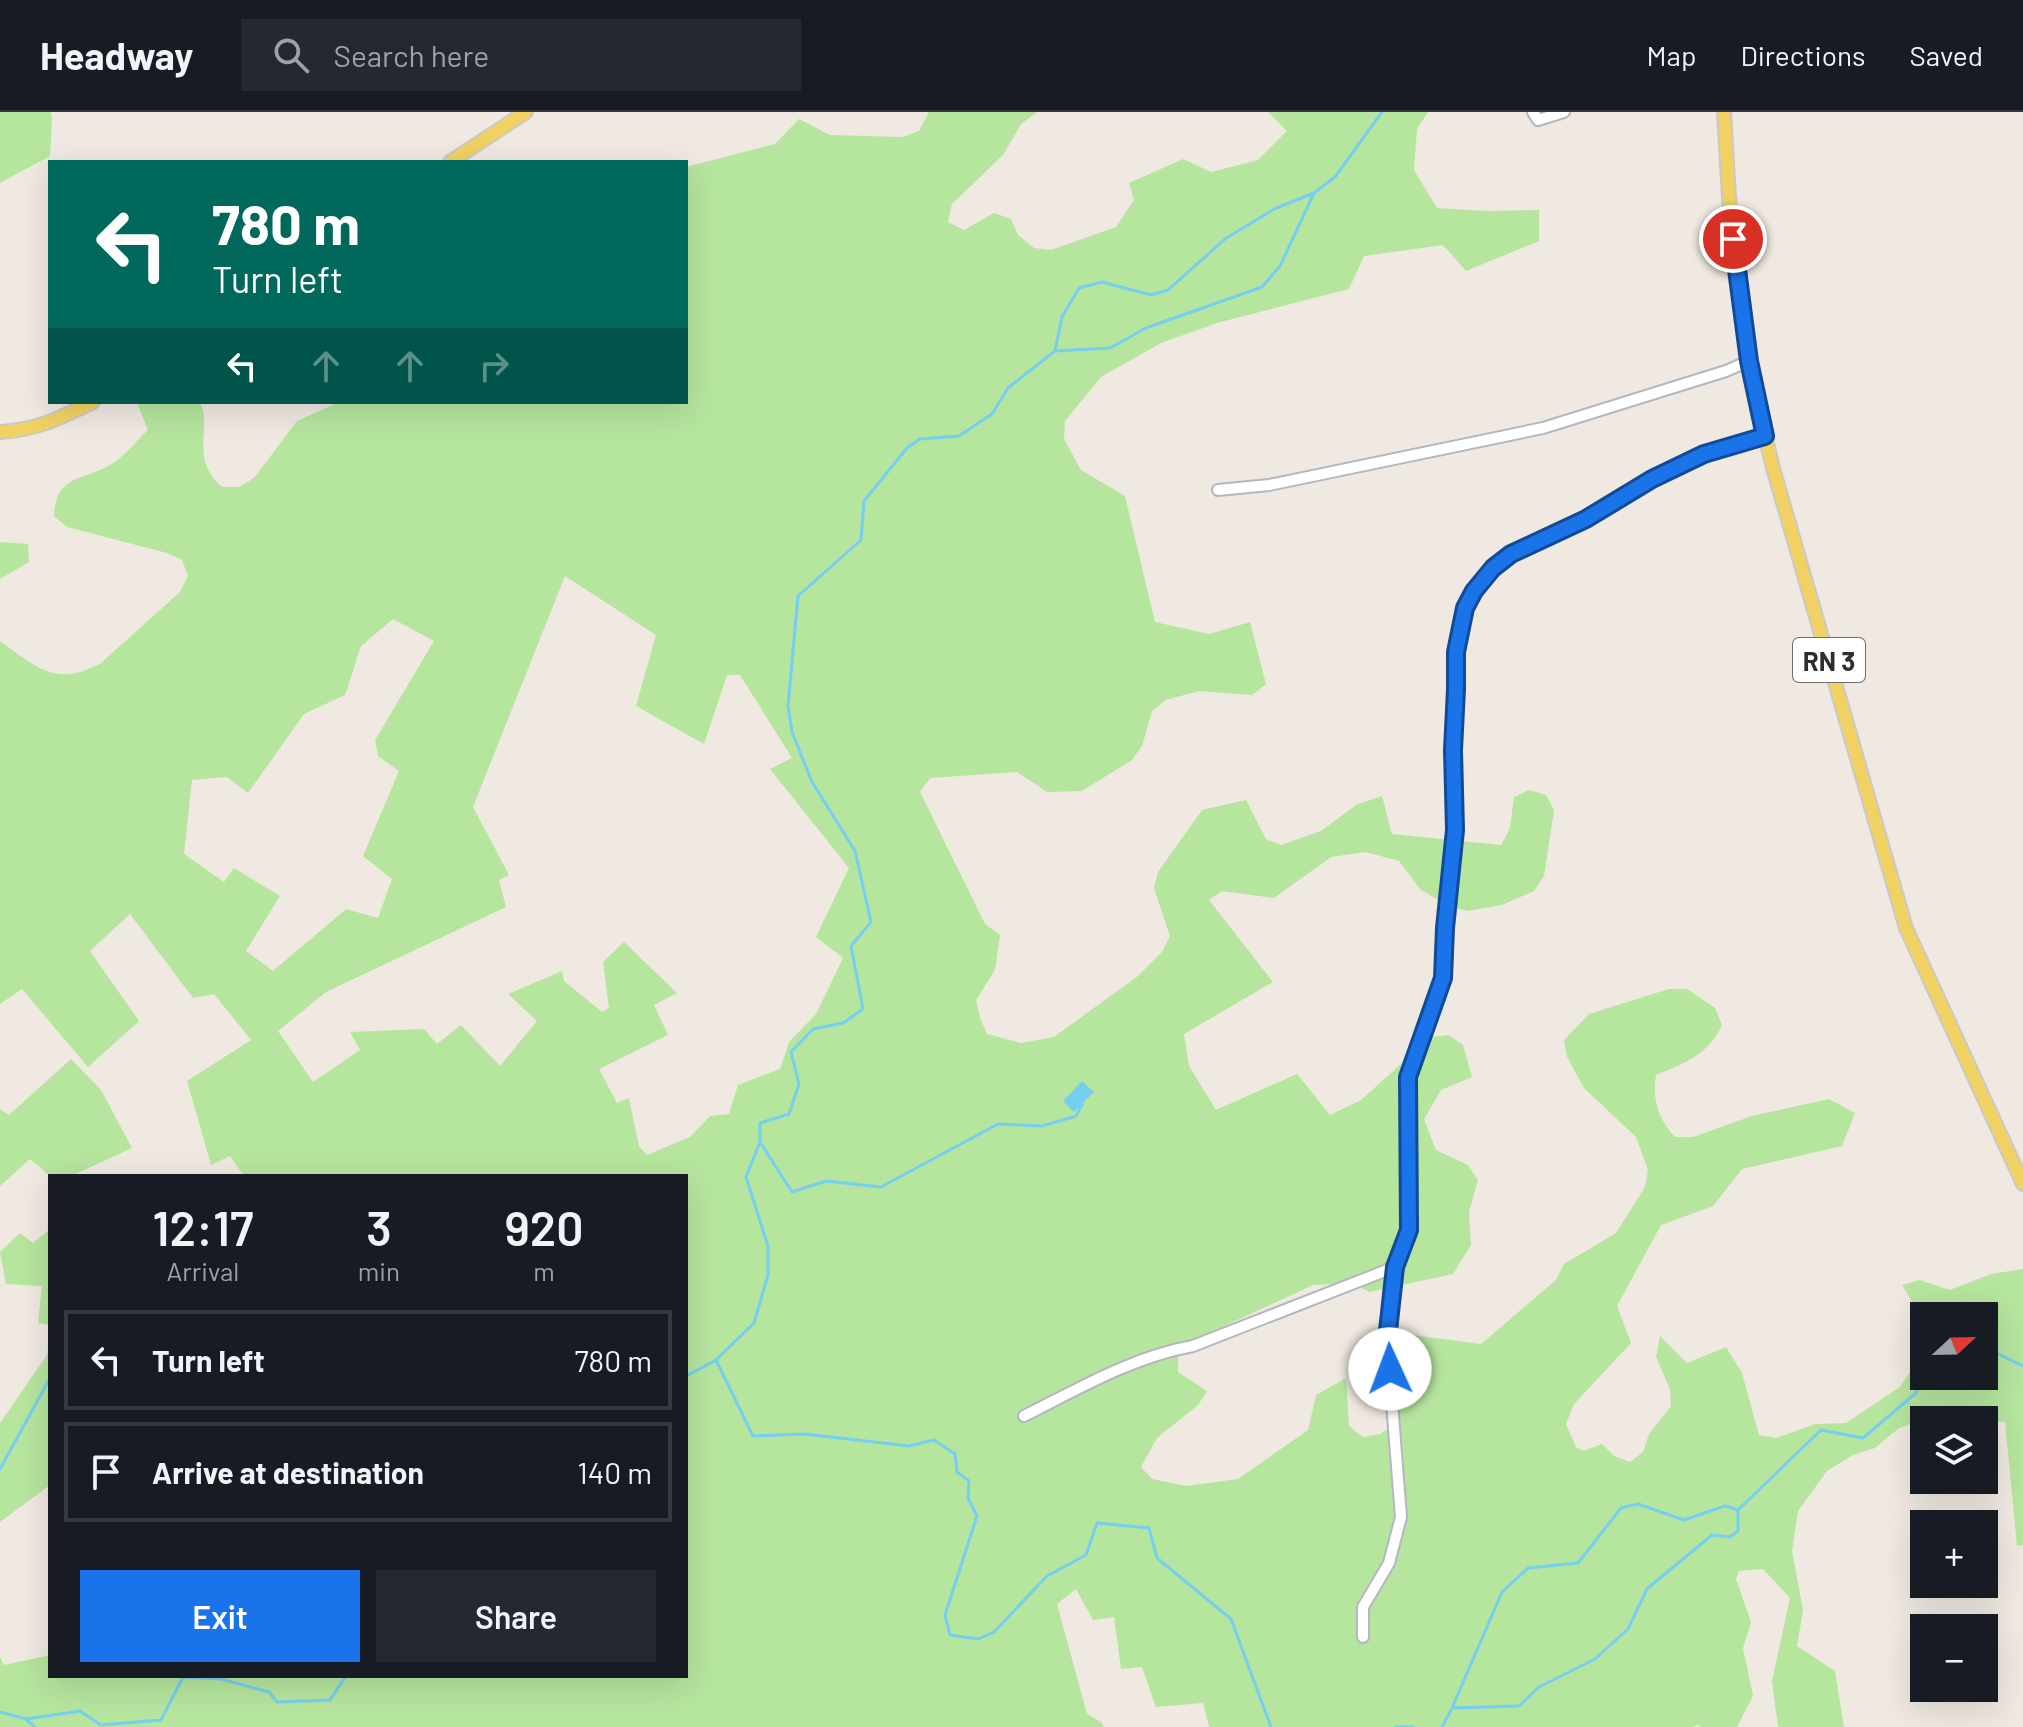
<!DOCTYPE html>
<meta charset="utf-8">
<style>
:root{--surface:#171b24;--page:#242831;--text:#f1f3f6;--muted:#9ea1a6;--line:#363941;--accent:#1a73e8}
body{margin:0;font-family:Barlow,sans-serif;background:var(--page);color:var(--text);height:100vh;display:flex;flex-direction:column;font-size:30px;white-space:nowrap}
*{box-sizing:border-box;margin:0}
p{font-size:26px;color:var(--muted)}
.icon{flex:none;width:44px;height:44px;fill:none;stroke:currentColor;stroke-width:2;stroke-linecap:round;stroke-linejoin:round}
.map{position:relative;flex:1;overflow:hidden}
.side{position:absolute;left:48px;top:1062px;width:640px;height:504px;display:flex;flex-direction:column;background:var(--surface);border-radius:0px;box-shadow:0 8px 32px #0002}
.side>*{flex:none}
.hud{position:absolute;left:48px;top:48px;width:640px;height:244px;border-radius:0px;box-shadow:0 8px 32px #0002;background:#00695c;color:#fff;overflow:hidden}
.needle{width:52px;rotate:68deg}
.controls{position:absolute;left:1910px;top:1190px;display:grid;gap:16px}
.controls a{display:grid;place-items:center;width:88px;height:88px;border-radius:0px;background:var(--surface);box-shadow:0 8px 32px #0002;font-size:40px}
.pin{position:absolute;display:grid;place-items:center;width:68px;height:68px;color:#fff;margin:-34px;border:4px solid #fff;border-radius:50%;box-shadow:0 2px 8px #0007}
.me{position:absolute;width:88px;margin:-44px;rotate:358deg;stroke-linejoin:round;filter:drop-shadow(0 0 6px #0008)}
.turn{display:flex;align-items:center;gap:28px;height:168px;padding:0 32px;font-size:36px}
.turn .icon{width:104px;height:104px;stroke-width:2.5}
.turn b{display:block;font-size:56px;line-height:68px}
.lanes{display:flex;align-items:center;height:76px;padding:0 32px;background:#0003;justify-content:center;gap:40px;direction:ltr}
.lanes .off{opacity:.35}
.eta{display:flex;justify-content:space-evenly;align-items:center;height:136px;text-align:center}
.eta b{font-size:48px;font-weight:600;line-height:56px}
.primary-button{display:flex;gap:16px;margin-top:auto;padding:16px 32px}
.primary-button a{flex:1;height:92px;border-radius:0px;background:var(--accent);color:#fff;font-size:32px;font-weight:600;line-height:92px;text-align:center}
.primary-button a+a{background:var(--page);color:var(--text)}
ul{padding:0;list-style:none}
li{display:flex;align-items:center;gap:24px;height:100px;margin:0 16px 12px;padding:0 16px;border:4px solid var(--line);border-radius:0px}
li div{flex:1}
li b{display:block;font-size:30px}
li em{font-style:normal}
header{display:flex;align-items:center;gap:48px;box-sizing:border-box;height:112px;padding:0 40px;background:var(--surface);border-bottom:2px solid var(--line)}
header strong{font-size:38px}
nav{display:flex;gap:44px;margin-inline-start:auto;font-size:28px}
.search{width:560px;height:72px;background:var(--page);display:flex;align-items:center;gap:20px;box-sizing:border-box;padding:0 28px;border-radius:0px;color:var(--muted);font-size:30px}
.map>svg:first-child{display:block}
.green{fill:#b6e59e;fill-rule:evenodd}
.water{fill:#75cff0}
.lines{fill:none;stroke-linecap:round;stroke-linejoin:round}
.stream{stroke:#75cff0;stroke-width:3}
.minor-casing{stroke:#b4b7c1;stroke-width:14}
.major-casing{stroke:#c9c9c9;stroke-width:16}
.minor{stroke:#fff;stroke-width:10}
.major{stroke:#f2d163;stroke-width:12}
.route-casing{stroke:#114b97;stroke-width:20}
.route{stroke:#1a73e8;stroke-width:14}
.labels{text-anchor:middle;dominant-baseline:central;stroke-width:6;stroke-linejoin:round;paint-order:stroke}
.shield{fill:#fff;stroke:#6d6d6d;stroke-width:2}
.shield-label{font-size:26px;font-weight:bold;fill:#2e2e2e}
</style>
<header>
<strong>Headway</strong>
<div class="search"><svg class="icon" aria-label="search" viewBox="0 0 24 24"><circle cx="10" cy="10" r="6"/><path d="M15 15l6 6"/></svg>Search here</div>
<nav><a>Map</a><a>Directions</a><a>Saved</a></nav>
</header>
<div class="map">
<svg width="2023" height="1615" viewBox="0 0 2023 1615">
<rect width="100%" height="100%" fill="#efe9e1"/>
<path class="green" d="M0,0H51L52,8L50,44L0,71Z
M929,0H1037L1021,12L1003,43L952,92L948,110L964,118L994,101L1011,107L1018,123L1034,136L1051,138L1116,115L1134,88L1129,71L1183,47L1211,60L1258,48L1287,19L1268,0H1428L1417,17L1414,58L1437,96L1486,99L1539,98V129L1466,159L1443,133L1364,144L1349,177L1217,211L1161,231L1101,265L1065,309L1064,327L1081,358L1125,384L1155,510L1209,522L1250,510L1266,572L1252,583L1199,579L1166,588L1152,599L1142,634L1132,648L1082,679L1047,680L1017,660L930,666L920,680L985,812L1000,823L995,858L976,888L980,906L987,922L1021,931L1054,925L1138,864L1162,840L1170,824L1154,776L1158,760L1202,698L1246,688L1266,727L1281,733L1321,719L1356,693L1382,684L1392,722L1501,733L1510,716L1514,685L1529,678L1546,683L1554,698L1544,764L1534,779L1502,793L1468,799L1450,795L1420,777L1399,749L1366,740L1331,745L1274,786L1222,779L1209,788L1273,870L1184,922L1189,954L1216,998L1297,962L1330,1003L1361,988L1431,925L1449,923L1463,933L1472,965L1441,978L1424,1007L1436,1038L1468,1053L1478,1068L1469,1100L1471,1133L1453,1162L1369,1180L1353,1171L1313,1173L1188,1231L1178,1244V1260L1207,1279L1198,1293L1157,1326L1141,1355L1152,1367L1186,1374L1238,1367L1308,1318L1316,1283L1346,1266L1349,1314L1363,1325L1381,1322L1395,1311L1399,1294L1385,1261L1384,1243L1395,1230L1412,1223L1481,1232L1556,1168L1564,1152L1616,1121L1645,1075L1648,1058L1636,1025L1584,976L1567,945L1564,928L1589,902L1669,877H1687L1715,896L1722,913C1708,943 1685,951 1656,963C1652,987 1658,1007 1675,1025H1693L1752,1004L1829,987L1855,1001L1842,1034L1742,1057L1713,1094L1661,1113L1617,1194L1631,1231L1574,1292L1566,1312L1576,1335L1584,1339L1602,1332L1614,1344L1630,1350L1643,1340L1649,1322L1671,1294L1670,1277L1656,1245L1660,1224L1687,1251L1726,1235L1742,1261L1759,1323L1776,1326L1816,1312L1846,1311L1900,1275L1916,1251L1917,1198L1902,1173L1919,1168L1950,1178L1991,1162L2023,1157V1433L2017,1434L2005,1310L1940,1305L1924,1308L1899,1316L1875,1336L1853,1343L1827,1359L1798,1399L1792,1439L1803,1498L1797,1534L1835,1559L1844,1615H1778L1772,1569L1790,1486L1763,1457L1739,1459L1736,1467L1751,1510L1743,1536L1753,1584L1737,1615H1701L1697,1613L1693,1615H1209L1203,1591L1156,1595L1142,1555L1121,1557L1114,1505L1093,1508L1076,1477L1057,1492L1087,1602L1101,1610L1104,1615H0V1545L4,1553L50,1543V1564H686V1064H244L230,1044L211,1053L187,969L251,928L214,882L193,886L130,802L90,839L139,909L88,955L22,877L0,892V529C36,555 57,576 101,551L180,480L188,464L182,448L167,441L67,415L54,404C56,362 81,370 110,353C124,345 136,329 148,318L137,291L139,290H199C205,299 204,305 204,315C203,342 201,355 222,375H239L254,366L297,309L339,290H686V55L775,32L799,7L830,23L903,25L919,19ZM565,464L656,523L636,594L704,632L727,563H740L792,646L770,657L849,756L816,825L843,846L816,902L789,930L780,957L738,973L729,1002L710,1004L690,1025L647,1043L639,1034L629,986L617,991L599,957L668,923L654,893L677,881L624,830L603,850L609,896L602,900L564,869L562,859L508,882L537,909L500,954L461,913L437,932L424,917L350,920L360,938L313,970L278,919L326,880L506,795L499,768L509,763L473,695ZM393,507L434,529L375,628L378,644L399,659L363,744L392,767L378,806L346,797L273,859L246,839L280,784L234,756L224,770L184,742L192,668L227,665L248,681L304,602L345,583L361,534ZM1924,1204H1984V1264H1924Z
M0,430L28,432L29,450L0,467Z
M71,947L101,978L132,1036L71,1064H50L30,1047L0,1074V997L9,1003Z
M50,1117V1213L38,1211L42,1174L6,1172L0,1140L20,1121L33,1131Z
M50,1221V1373L0,1410V1311L47,1243Z"/>
<path class="water" d="M1082,969L1094,980L1074,1000L1063,989Z"/>
<g class="lines">
<path class="stream" d="M1055,239L1062,205L1079,176L1102,170L1151,183L1168,178L1225,127L1274,97L1314,81
M760,1030L792,1080L826,1069L881,1075L998,1012L1042,1014L1076,1004L1082,993
M1984,1235L2023,1254
M716,1248L754,1211L768,1163V1134L746,1065L760,1030V1011L789,1002L799,972L791,940L813,917L843,911L863,897L851,834L871,810L855,739L812,670L792,620L788,594L798,484L861,428L864,389L907,336L920,327L959,324L992,302L1008,276L1055,239L1110,236L1146,216L1262,175L1280,154L1314,81L1335,65L1382,0
M686,1264L716,1248L753,1324L804,1322L909,1334L934,1328L955,1342L957,1360L969,1369L968,1386L977,1404L945,1503L950,1523L978,1527L994,1520L1047,1464L1086,1443L1097,1411L1149,1416L1157,1446L1231,1507L1271,1615
M0,1357L50,1266
M1452,1596L1519,1594L1539,1575L1595,1547L1628,1517L1647,1477L1712,1423L1730,1425L1738,1419V1398L1821,1318L1863,1326L1916,1281L1924,1252
M0,1600L26,1607L80,1599L101,1613L161,1608L183,1565L221,1567L269,1580L277,1590L330,1588L346,1564
M26,1607L35,1615
M1396,1615H1413
M1442,1615L1452,1596L1502,1480L1528,1456L1578,1451L1621,1396L1638,1392L1684,1408L1725,1394L1738,1398"/>
<g class="minor-casing">
<path id="minor" d="M1533,0L1538,8L1564,0
M1218,378L1269,373L1543,316L1726,259L1749,249
M1024,1304C1078,1277 1132,1245 1193,1234L1395,1155L1409,1118L1408,965L1443,866L1445,816L1455,718L1453,638L1456,577V540L1465,496L1474,479L1493,456L1511,442L1586,407L1652,367L1704,342L1765,324
M1363,1525V1495L1389,1451L1401,1405L1387,1228L1395,1155"/>
</g>
<g class="major-casing">
<path id="major" d="M1724,0L1730,102L1739,176L1752,269L1773,356L1906,816L2023,1072
M450,50L526,0
M0,320C37,318 60,306 93,290"/>
</g>
<use href="#minor" class="minor"/>
<use href="#major" class="major"/>
</g>
<g class="lines">
<g class="route-casing">
<path id="route" d="M1390,1257L1387,1228L1395,1155L1409,1118L1408,965L1443,866L1445,816L1455,718L1453,638L1456,577V540L1465,496L1474,479L1493,456L1511,442L1586,407L1652,367L1704,342L1765,324L1749,249L1733,127"/>
</g>
<use href="#route" class="route"/>
</g>
<g class="labels">
<rect class="shield" x="1793" y="526" width="72" height="44" rx="6"/>
<g class="shield-label">
<text x="1829" y="548">RN 3</text>
</g>
</g>
</svg>
<div class="controls">
<a><svg class="needle" viewBox="-14 -14 28 28"><path d="M0-13l5 13h-10z" fill="#e53935"/><path d="M0 13l5-13h-10z" fill="#9ea1a6"/></svg></a>
<a><svg class="icon" aria-label="layers" viewBox="0 0 24 24"><path d="M12 4l9 5-9 5-9-5zM3 14l9 5 9-5"/></svg></a>
<a>+</a>
<a>−</a>
</div>
<div class="pin" style="left:1733px;top:127px;background:#d93025"><svg class="icon" aria-label="arrive" viewBox="0 0 24 24"><path d="M6 21V4h12l-3 4 3 4H6"/></svg></div>
<svg class="me" style="left:1390px;top:1257px" viewBox="-20 -20 40 40"><circle r="19" fill="#fff"/><path d="M0-13L10 11 0 6-10 11z" fill="#1a73e8"/></svg>
<div class="hud">
<div class="turn"><svg class="icon" aria-label="left" viewBox="0 0 24 24"><path d="M17 20v-9H6M10 6l-5 5 5 5"/></svg><div><b>780 m</b>Turn left</div></div>
<div class="lanes"><svg class="icon" aria-label="left" viewBox="0 0 24 24"><path d="M17 20v-9H6M10 6l-5 5 5 5"/></svg><svg class="icon off" aria-label="ahead" viewBox="0 0 24 24"><path d="M12 20V5M6 11l6-6 6 6"/></svg><svg class="icon off" aria-label="ahead" viewBox="0 0 24 24"><path d="M12 20V5M6 11l6-6 6 6"/></svg><svg class="icon off" aria-label="right" viewBox="0 0 24 24"><path d="M7 20v-9h11M14 6l5 5-5 5"/></svg></div>
</div>
<section class="side">
<div class="eta">
<div><b>12:17</b><p>Arrival</p></div>
<div><b>3</b><p>min</p></div>
<div><b>920</b><p>m</p></div>
</div>
<ul>
<li><svg class="icon" aria-label="left" viewBox="0 0 24 24"><path d="M17 20v-9H6M10 6l-5 5 5 5"/></svg><div><b>Turn left</b></div><em>780 m</em></li>
<li><svg class="icon" aria-label="arrive" viewBox="0 0 24 24"><path d="M6 21V4h12l-3 4 3 4H6"/></svg><div><b>Arrive at destination</b></div><em>140 m</em></li>
</ul>
<div class="primary-button"><a>Exit</a><a>Share</a></div>
</section>
</div>
